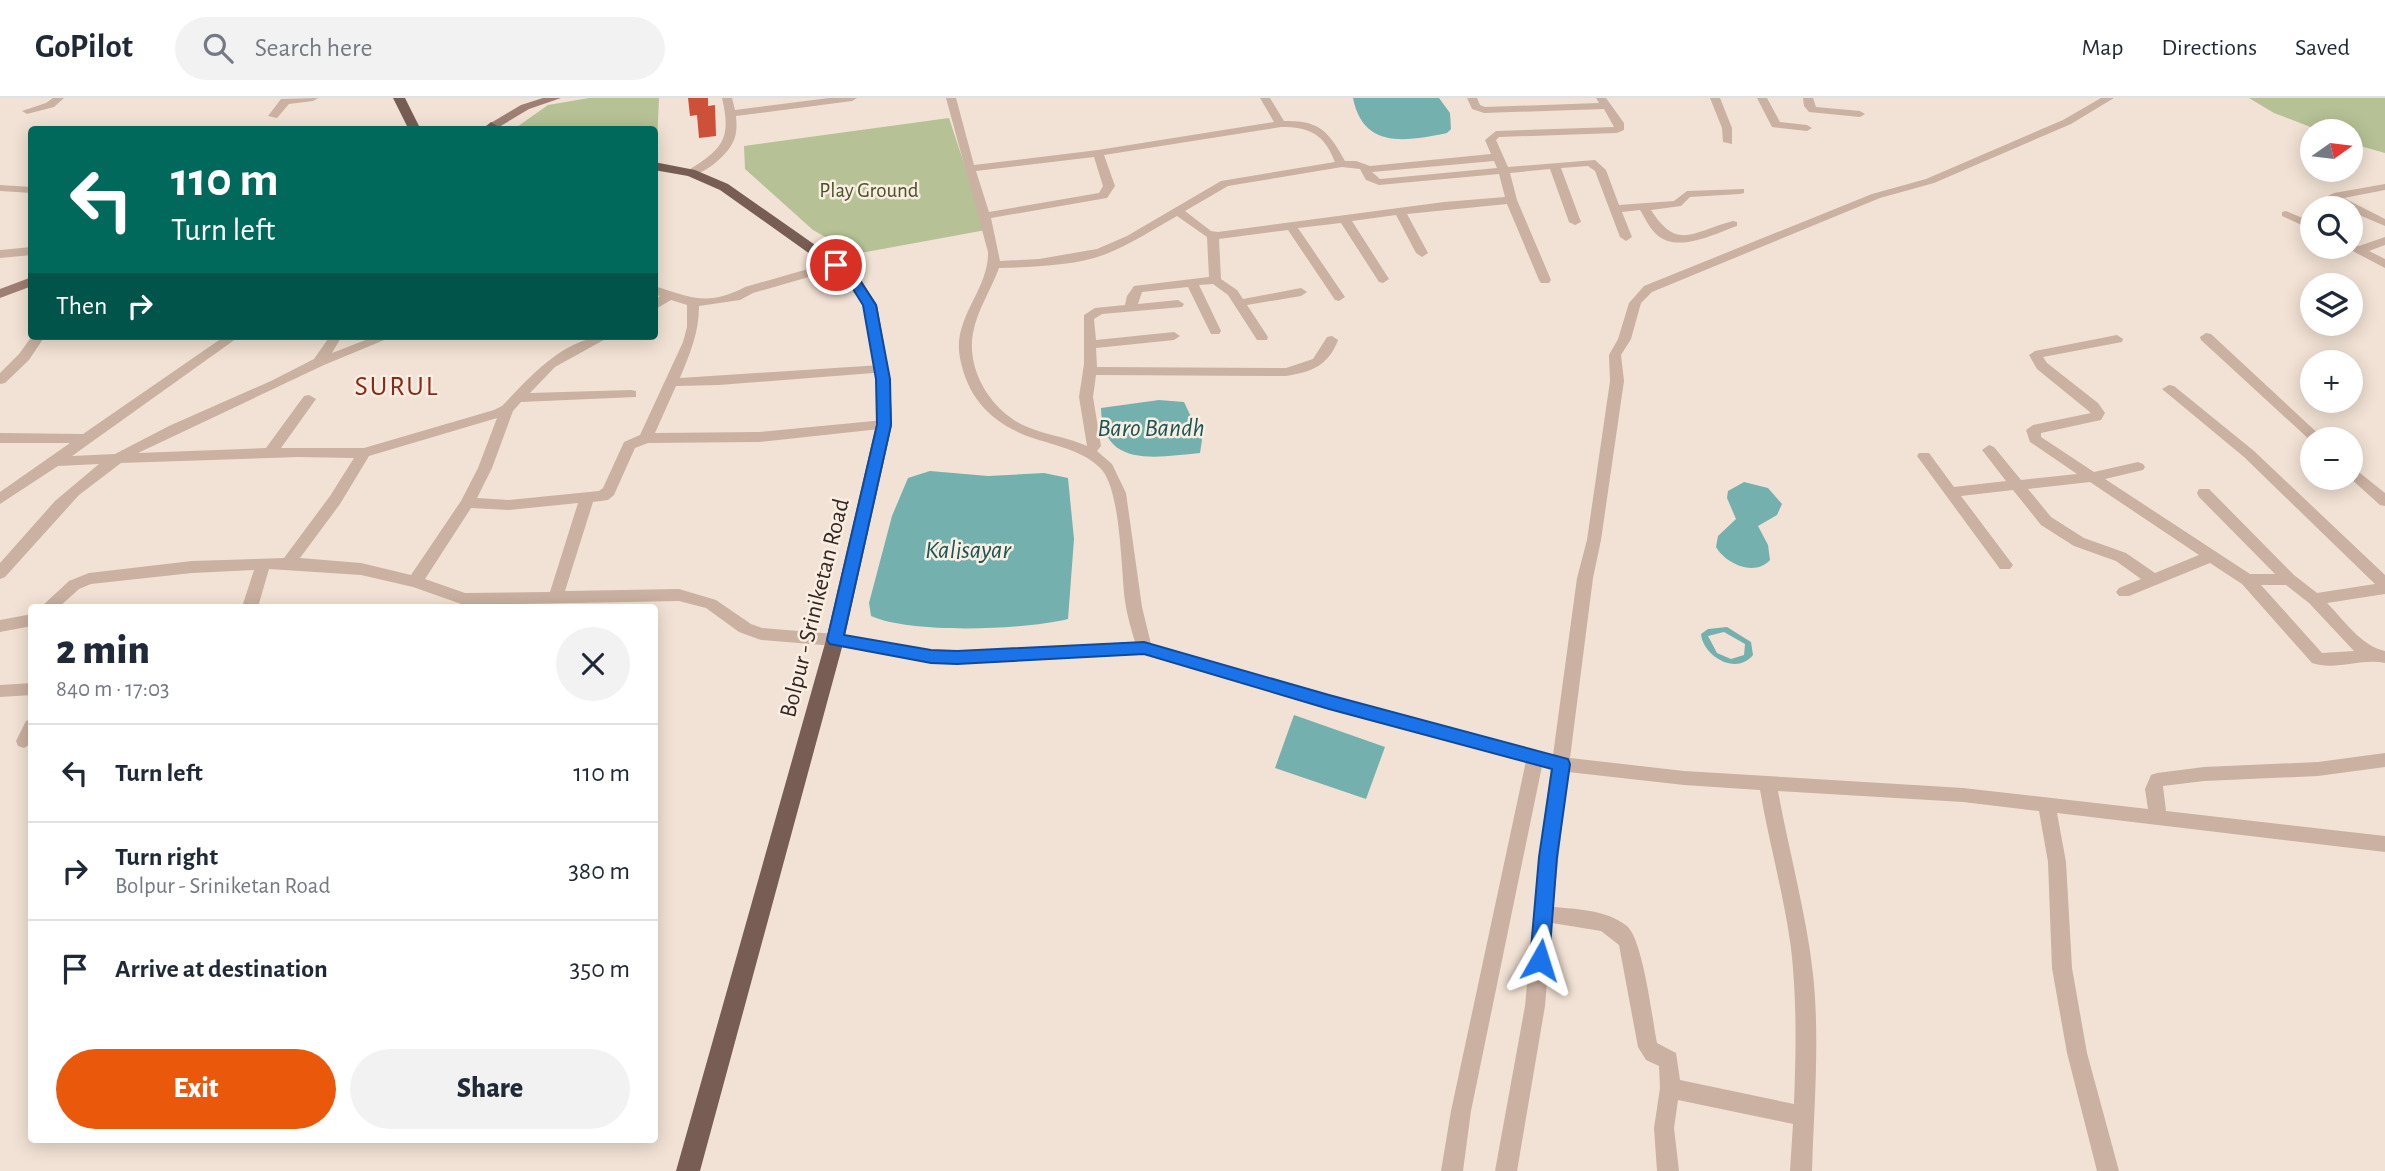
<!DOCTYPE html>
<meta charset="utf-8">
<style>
:root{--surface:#fff;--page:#f2f2f3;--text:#1f2937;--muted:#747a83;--line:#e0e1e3;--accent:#ea580c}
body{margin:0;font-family:"Alegreya Sans",sans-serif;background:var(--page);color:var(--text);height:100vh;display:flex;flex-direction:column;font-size:26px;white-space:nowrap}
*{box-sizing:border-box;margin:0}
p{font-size:23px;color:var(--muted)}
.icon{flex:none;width:38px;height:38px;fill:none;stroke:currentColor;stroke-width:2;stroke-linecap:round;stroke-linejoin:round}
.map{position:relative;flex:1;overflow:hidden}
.side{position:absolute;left:28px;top:506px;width:630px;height:539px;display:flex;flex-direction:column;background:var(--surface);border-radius:7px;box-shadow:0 4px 18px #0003}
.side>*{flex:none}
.guide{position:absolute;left:28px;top:28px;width:630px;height:214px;border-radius:7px;box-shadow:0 4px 18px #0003;background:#00695c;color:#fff;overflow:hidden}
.needle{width:46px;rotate:76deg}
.controls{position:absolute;left:2300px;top:21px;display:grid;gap:14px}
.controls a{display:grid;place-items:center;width:63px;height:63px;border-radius:50%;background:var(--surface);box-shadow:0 4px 18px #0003;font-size:35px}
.pin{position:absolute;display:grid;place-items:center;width:60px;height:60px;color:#fff;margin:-30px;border:4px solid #fff;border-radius:50%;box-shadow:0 2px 7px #0007}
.me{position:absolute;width:77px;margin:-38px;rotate:6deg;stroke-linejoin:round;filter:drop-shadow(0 0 5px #0008)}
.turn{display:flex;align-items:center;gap:24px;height:147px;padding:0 28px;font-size:32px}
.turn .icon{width:91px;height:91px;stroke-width:2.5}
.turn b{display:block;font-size:49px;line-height:60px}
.then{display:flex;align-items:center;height:66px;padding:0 28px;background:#0003;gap:14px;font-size:26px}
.round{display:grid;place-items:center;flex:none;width:74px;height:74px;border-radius:37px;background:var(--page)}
.head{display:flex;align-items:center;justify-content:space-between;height:119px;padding:0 28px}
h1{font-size:42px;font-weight:800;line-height:52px}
.primary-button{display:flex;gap:14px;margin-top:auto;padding:14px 28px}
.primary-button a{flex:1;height:80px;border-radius:42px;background:var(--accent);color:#fff;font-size:28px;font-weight:800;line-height:80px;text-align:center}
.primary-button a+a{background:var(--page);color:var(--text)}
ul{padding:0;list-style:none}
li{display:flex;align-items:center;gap:21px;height:98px;padding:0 28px;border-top:2px solid var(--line)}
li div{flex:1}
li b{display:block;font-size:26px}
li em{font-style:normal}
header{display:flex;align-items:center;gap:42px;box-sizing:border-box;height:98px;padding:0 35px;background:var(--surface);border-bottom:2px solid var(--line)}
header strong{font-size:33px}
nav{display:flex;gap:38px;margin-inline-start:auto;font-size:24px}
.search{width:490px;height:63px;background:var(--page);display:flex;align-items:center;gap:18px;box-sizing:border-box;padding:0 24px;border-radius:38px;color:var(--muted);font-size:26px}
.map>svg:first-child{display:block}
.green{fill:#b6c195}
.water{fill:#73b0ae;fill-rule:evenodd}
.building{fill:#cd5138}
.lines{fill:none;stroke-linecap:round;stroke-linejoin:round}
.minor{fill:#cab1a1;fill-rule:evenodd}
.secondary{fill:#9e7f73;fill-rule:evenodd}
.primary{fill:#775d54;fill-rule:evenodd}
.route{fill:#1a73e8;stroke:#114b97;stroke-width:2}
.labels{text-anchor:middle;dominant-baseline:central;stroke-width:5;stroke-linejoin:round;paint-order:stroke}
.far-park-label{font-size:21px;fill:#475427;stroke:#faede2}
.street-label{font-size:24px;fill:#342824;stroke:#faede2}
.water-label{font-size:26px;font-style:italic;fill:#185757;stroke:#faede2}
.quarter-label{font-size:28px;letter-spacing:2px;fill:#872b19;stroke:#faede2}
</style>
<header>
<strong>GoPilot</strong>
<div class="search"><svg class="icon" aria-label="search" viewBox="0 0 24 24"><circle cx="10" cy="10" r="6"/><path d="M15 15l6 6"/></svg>Search here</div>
<nav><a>Map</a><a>Directions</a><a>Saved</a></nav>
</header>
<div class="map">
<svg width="2385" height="1073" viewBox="0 0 2385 1073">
<rect width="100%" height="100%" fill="#f2e2d5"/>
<path class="green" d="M589,0H659L657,47L655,48L654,32L514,31L548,7Z
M2249,0H2385V55L2350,45V33H2321L2274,15Z
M949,20L986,132L855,156L813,132L745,71L744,48Z"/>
<path class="water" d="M1353,0H1439L1450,15L1451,31L1447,35C1408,43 1363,52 1353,0Z
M1159,302L1184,304L1202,342L1200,355C1156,359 1102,371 1101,310Z
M930,373L988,378L1044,375L1068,380L1074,441L1068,521C1024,532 911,536 871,518L869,505L892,418L908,380Z
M1744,384L1768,390L1782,406L1777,417L1758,428L1768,447L1770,462C1755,479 1726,466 1716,449L1718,438L1736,421L1727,400L1728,393Z
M1727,529L1751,544L1753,557C1736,578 1703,558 1701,536L1708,531ZM1724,534L1745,546L1744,557L1731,561L1717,555L1708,538Z
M1294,617L1385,649L1366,701L1275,670Z"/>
<path class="building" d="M688,0H708V8L715,7L716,38L699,40L697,17L690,18Z"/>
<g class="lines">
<path class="minor" d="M53,0H64L54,9L27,16L22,13L46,5Z
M318,0L313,3L289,6L277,20L268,18L281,1Z
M722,0H732L735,12L829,0H857L852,3L736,18C737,28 737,38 732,46C725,59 702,79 687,77V73C722,51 732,42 722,0Z
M946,0H956L974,67L1098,52L1274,24L1260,0H1270L1284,23C1320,22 1329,34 1345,63H1356L1370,68L1491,56L1485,42L1496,33L1614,29L1604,11L1484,15L1472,11L1467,0H1477L1480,7L1485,9L1599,5L1596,0H1606L1624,25V32L1617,35L1499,39L1496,42L1508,69L1595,62L1606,72L1619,107L1674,103L1687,93L1744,91V95L1740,96L1690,99L1681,108L1651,112C1678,154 1693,133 1733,123L1737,124V128C1714,136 1677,156 1656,136C1649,129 1645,120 1640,112L1622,114L1632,139L1626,143L1620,139L1595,73L1588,68L1561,70L1581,124L1575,127L1569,124L1550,71L1510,75L1517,102L1551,182L1549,185H1541L1539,182L1507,106L1407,116L1428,155L1422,159L1416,155L1396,117L1352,123L1389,181L1383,185L1379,184L1341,125L1298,130L1345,199L1339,203L1335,202L1288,132L1219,141L1221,181L1237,192L1243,201L1301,190L1307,194L1301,198L1247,207L1268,239L1267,242H1257L1228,197L1213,186L1199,187L1221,233L1219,236H1211L1188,189L1142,194L1138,206L1178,202L1184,206L1182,209L1102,216L1094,221L1096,242L1174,234L1180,238L1174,242L1096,250L1097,269L1286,270L1313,261L1327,239L1332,238L1338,242C1329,267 1312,274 1286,278L1096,277L1093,299L1101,348L1097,353L1112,366L1126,395L1142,509L1151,546L1329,597L1553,657L1577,480L1587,442L1610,283L1609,257L1618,241L1629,205L1644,188L1872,96L1926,81L2063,22L2101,0H2114L2071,26L1934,85L1880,100L1652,194L1641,205L1631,241L1621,257L1624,283L1601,442L1593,480L1570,660L1684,673L1963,690L2148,711L2145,691L2151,677L2157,675L2204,669L2318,664L2385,655V669L2318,678L2204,683L2163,688L2166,713L2385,738V754L2057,715L2066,764L2072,870L2087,955L2119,1073H2097L2067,955L2052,870L2048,764L2039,713L1963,704L1778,693C1789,754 1806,814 1813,876C1820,941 1814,1008 1812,1073H1790L1793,1026L1678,1002L1674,1030L1679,1073H1657L1654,1030L1660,990L1659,968L1646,962L1638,949L1619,847L1601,833L1552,825L1545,908L1517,1073H1495L1525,908L1539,759L1551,670L1542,668L1471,1013L1463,1073H1441L1451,1013L1526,663L1329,611L1144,556L973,565L931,564L835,548L761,542L739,534L706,510L679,503L464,507L413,489L361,477L269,471L258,509H242L254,472L192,475L91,486L79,491L59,509H41L69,483L89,475L192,463L284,460L330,398L354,360L298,359L121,365L79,397L5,479L0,481V465L55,403L99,366L58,368L0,406V394L70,345H0V335L83,336L225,238H240L72,358L115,356L169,328L271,283L314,261L330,238H342L332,255L376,238H394L324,267L138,355L266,350L304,298L309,297L316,301L281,350H364L494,312L502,308C532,277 565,238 611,238L555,269L530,295L631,292L636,293V299L521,304L513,313L492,370L477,400L509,402L599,393L603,390L624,344L640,337L683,244L687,229V207L671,202L654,212V202L660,198L654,196V188C691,199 707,209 745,189L836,163L842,167L840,170L753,195L740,202L699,208C699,235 690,255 680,280L881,267L888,271L886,274L719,287L676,288L655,335L759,334L884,322L891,327L889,330L759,344L648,345L635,350L614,397L608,402L593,404L565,493L679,491L716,502L751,526L762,530L835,536L931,552L973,553L1135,544C1131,531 1127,517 1125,503C1121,472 1121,395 1102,372C1088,356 1065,350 1046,344C1001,332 969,308 960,260C952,220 989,192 988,154ZM1281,29C1310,29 1324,36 1335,64L1221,83L1127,138L1097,151L1039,161L1000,163L991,120L1107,100L1115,88L1104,57ZM1094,59L1103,88L1099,95L989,114L976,73ZM1494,63L1497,70L1380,81L1372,74ZM1342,69L1360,71L1366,82L1379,87L1499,76L1505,99L1444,104L1218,134L1211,133L1185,113L1228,88ZM1177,118L1207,139L1209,179L1134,188L1127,198L1125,207L1095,210L1084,217V266L1079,299L1087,348C1067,339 1045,337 1025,328C992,313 966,273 973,235C977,212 991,192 999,170C1032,169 1075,168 1106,156C1131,146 1154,131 1177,118ZM497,320L478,370L461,403L411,477L361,465L300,460L340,406L369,358ZM578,405L550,494L465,495L425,481L471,410L509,412ZM1568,674L1684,687L1760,692C1769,745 1784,797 1791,850C1797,902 1796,954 1794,1006L1680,982L1676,955L1657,945C1652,920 1643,842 1627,828C1607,812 1577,811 1553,809Z
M1710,0H1720L1732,30V46L1723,44L1722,30Z
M1757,0H1767L1780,24L1807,27L1812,30L1807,33L1772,29Z
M1803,0H1813L1816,9L1860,13L1865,16L1860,19L1809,14L1804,8Z
M2385,86V92L2344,100L2385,121V128L2350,113V110H2344L2328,98L2334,95Z
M0,87L32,89V95L0,93Z
M2286,113L2312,124V132L2282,118V114Z
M2385,139V147L2369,153L2385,161V170L2345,149H2350V145L2359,148Z
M32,149V157L0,160V152Z
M2206,235L2211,236L2324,341H2312V344L2201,242L2200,239Z
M2117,237L2123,241L2122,244L2043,259L2047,265L2098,305L2105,315L2101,322L2041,335V339L2094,374L2138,364L2143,366L2145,369L2143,372L2105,381L2250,476H2275L2199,399L2197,395L2199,391H2209L2294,477L2317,495L2375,486L2244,359L2162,291L2169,287L2174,288L2254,353L2385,477V496L2327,505C2344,522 2361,548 2385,553V565C2361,560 2336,573 2312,565L2242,486L2210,465L2129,498H2119L2116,494L2119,490L2141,481L2116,463L2074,448L2041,427L2013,392L1961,398L2013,467L2010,471H2000L1917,358L1919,355H1929L1954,389L2006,383L1982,352L1989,347L1994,349L2021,382L2077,376L2030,344L2026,332L2033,327L2091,315L2037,271L2029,257L2035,253ZM2090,384L2199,457L2155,475L2126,455L2084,440L2051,419L2028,391ZM2261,487H2286L2309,505L2354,553L2322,555Z
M32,238H45L29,262L5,285L0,286V275L19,256Z
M2350,367L2385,395V408L2380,407L2350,380Z
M32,516V528L0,534V522Z
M32,585V597L0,599V587Z
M32,621V645L24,650L18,648L16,643L26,623Z"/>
<path class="secondary" d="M543,0H561L529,11L494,32H479L521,7Z
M32,179V188L0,200V191Z"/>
<path class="primary" d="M393,0H405L421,32H409Z
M491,24L497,28L494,32H482Z
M654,64L695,72L728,86L858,177L877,207L890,281L892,327L844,542L700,1073H676L826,542L876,327V281L863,207L848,183L720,92L688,78L654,72Z"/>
</g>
<path class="route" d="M836,164L857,178L876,207L890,281L891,327L844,537L931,552L957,553L1144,544L1329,597L1568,661L1570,666L1557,759L1549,862L1546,868L1540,871L1533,868L1530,862L1539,759L1552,671L1329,611L1144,556L957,566L931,565L830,546L827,542L877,327L876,281L863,207L848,183L830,167Z"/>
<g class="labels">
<g class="far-park-label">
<text x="869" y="92">Play Ground</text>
</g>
<g class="street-label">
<text transform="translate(815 510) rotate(-76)">Bolpur - Sriniketan Road</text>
</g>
<g class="water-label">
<text x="1151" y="330">Baro Bandh</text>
<text x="968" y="452">Kalisayar</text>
</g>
<g class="quarter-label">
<text x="397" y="289">SURUL</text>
</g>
</g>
</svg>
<div class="controls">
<a><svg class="needle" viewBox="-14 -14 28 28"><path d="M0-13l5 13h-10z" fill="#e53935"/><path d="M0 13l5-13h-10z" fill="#747a83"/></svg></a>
<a><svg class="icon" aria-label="search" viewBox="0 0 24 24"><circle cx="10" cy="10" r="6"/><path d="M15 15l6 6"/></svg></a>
<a><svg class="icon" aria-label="layers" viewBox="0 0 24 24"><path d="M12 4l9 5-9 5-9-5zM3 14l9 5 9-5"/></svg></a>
<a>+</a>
<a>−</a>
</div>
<div class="pin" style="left:836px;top:167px;background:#d93025"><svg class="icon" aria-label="arrive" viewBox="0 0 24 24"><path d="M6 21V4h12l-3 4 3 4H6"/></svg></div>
<svg class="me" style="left:1540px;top:862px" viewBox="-20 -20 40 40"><path d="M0-17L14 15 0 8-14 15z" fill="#1a73e8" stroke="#fff" stroke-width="4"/></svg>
<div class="guide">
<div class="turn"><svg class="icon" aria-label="left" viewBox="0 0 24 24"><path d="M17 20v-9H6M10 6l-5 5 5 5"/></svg><div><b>110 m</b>Turn left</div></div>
<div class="then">Then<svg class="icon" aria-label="right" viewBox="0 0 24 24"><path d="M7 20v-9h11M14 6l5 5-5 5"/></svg></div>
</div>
<section class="side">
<div class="head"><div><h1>2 min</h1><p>840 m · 17:03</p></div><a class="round"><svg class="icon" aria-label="close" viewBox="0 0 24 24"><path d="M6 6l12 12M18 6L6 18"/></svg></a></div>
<ul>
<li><svg class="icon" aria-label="left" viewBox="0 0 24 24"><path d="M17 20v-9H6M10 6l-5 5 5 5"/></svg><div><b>Turn left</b></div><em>110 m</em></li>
<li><svg class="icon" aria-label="right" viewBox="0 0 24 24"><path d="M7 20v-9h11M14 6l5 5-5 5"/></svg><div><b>Turn right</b><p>Bolpur - Sriniketan Road</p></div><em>380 m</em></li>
<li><svg class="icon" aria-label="arrive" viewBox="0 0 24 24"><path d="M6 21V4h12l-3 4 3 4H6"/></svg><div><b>Arrive at destination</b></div><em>350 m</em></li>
</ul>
<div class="primary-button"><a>Exit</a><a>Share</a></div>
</section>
</div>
